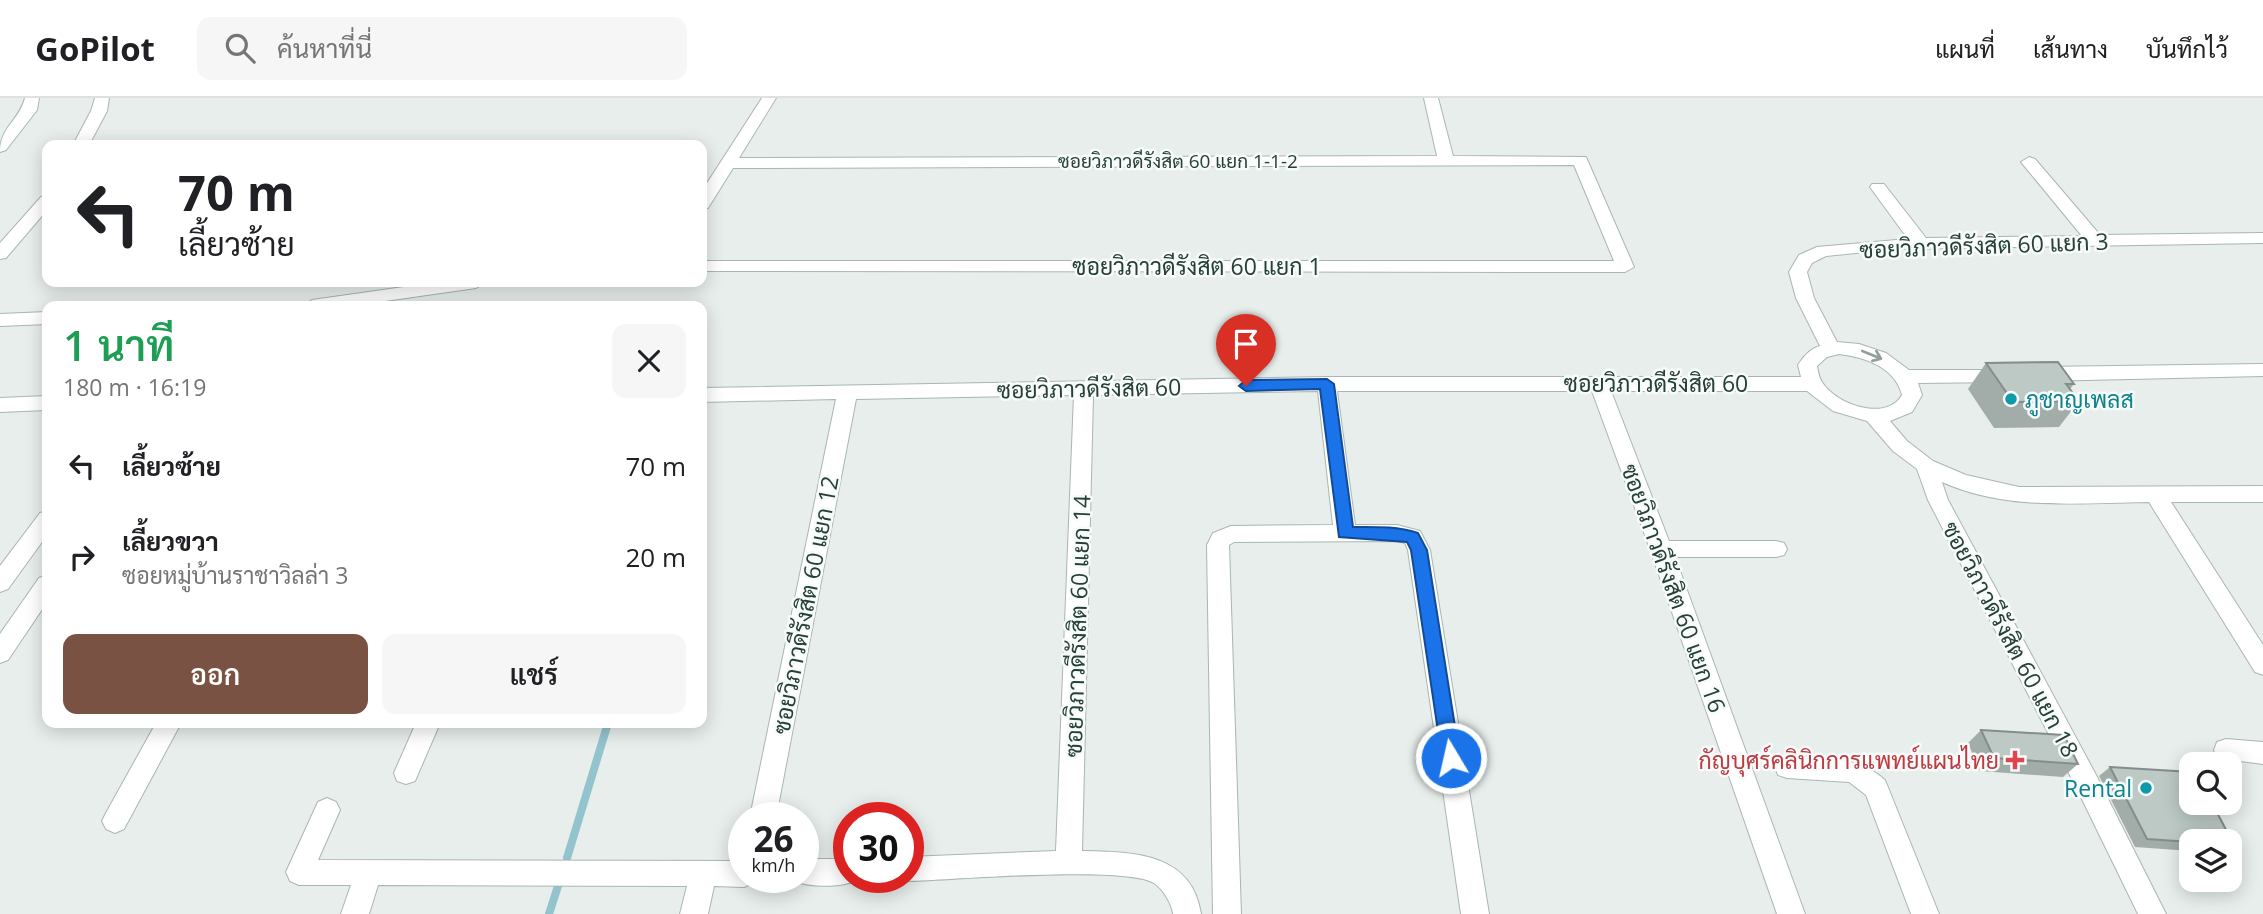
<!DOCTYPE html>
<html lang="th">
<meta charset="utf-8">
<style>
:root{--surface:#fff;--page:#f6f6f6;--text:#202124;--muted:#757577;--line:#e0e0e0;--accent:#7a5244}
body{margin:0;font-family:"Open Sans",Sarabun,sans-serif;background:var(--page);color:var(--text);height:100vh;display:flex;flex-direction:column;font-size:26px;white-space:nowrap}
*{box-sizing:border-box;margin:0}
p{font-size:23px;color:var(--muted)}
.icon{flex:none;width:38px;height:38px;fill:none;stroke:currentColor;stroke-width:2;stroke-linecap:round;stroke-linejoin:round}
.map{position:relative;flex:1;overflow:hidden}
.drawer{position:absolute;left:42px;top:203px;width:665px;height:427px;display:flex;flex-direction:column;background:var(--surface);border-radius:14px;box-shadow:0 4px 18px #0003}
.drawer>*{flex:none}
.top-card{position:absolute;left:42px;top:42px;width:665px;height:147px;border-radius:14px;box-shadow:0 4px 18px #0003;background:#fff;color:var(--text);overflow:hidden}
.fabs{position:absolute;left:2179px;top:654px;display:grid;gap:14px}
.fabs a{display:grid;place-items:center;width:63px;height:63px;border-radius:14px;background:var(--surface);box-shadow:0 4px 18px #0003;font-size:35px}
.speed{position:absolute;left:728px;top:704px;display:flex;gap:14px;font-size:35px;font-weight:700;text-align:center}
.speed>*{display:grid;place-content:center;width:91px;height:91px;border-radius:50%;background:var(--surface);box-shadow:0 4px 18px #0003;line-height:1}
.speed small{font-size:18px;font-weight:400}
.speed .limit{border:10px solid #d22;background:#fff;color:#111}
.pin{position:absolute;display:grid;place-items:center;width:60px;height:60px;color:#fff;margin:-72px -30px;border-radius:50% 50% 50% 0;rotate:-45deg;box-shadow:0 0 7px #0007}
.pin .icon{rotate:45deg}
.me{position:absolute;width:77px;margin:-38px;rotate:351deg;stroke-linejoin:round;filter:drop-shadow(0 0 5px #0008)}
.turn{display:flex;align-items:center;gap:24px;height:147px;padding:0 21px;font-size:32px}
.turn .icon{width:91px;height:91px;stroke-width:2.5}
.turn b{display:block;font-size:49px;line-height:60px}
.round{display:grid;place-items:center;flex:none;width:74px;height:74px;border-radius:14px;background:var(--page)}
.summary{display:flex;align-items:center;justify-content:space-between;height:119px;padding:0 21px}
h1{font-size:42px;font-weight:600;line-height:52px;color:#1e9e55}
.primary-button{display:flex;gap:14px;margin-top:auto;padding:14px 21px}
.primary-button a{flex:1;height:80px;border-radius:14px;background:var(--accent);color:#fff;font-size:28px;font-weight:600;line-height:80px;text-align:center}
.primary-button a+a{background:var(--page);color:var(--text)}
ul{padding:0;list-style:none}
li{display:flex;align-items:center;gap:21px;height:91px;padding:0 21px}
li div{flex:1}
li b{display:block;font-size:26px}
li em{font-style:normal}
header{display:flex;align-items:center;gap:42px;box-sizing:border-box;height:98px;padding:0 35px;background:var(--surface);border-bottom:2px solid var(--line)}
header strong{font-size:33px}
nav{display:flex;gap:38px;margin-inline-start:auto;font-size:24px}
.search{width:490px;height:63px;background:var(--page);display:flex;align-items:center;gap:18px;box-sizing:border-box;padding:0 24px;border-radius:14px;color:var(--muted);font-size:26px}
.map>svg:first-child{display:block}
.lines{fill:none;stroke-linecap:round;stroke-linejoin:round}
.stream-far1{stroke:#93c4ce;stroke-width:6}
.stream{stroke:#93c4ce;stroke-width:8}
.street-casing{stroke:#a9b6b2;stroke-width:2}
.street{fill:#fff;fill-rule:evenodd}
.wall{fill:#a2ada9}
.building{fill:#bcc9c4;stroke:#848d89;stroke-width:2}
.oneway{stroke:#92a09c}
.route{fill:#1a73e8;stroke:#114b97;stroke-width:2}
.culture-dot{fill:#0f9aa8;stroke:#f7fbf9;stroke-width:2.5}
.health-dot{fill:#e0444e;stroke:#f7fbf9;stroke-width:2.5}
.labels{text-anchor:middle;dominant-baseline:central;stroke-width:5;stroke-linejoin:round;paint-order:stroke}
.far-street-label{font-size:19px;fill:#264039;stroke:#f7fbf9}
.street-label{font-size:23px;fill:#264039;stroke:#f7fbf9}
.culture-label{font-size:23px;fill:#0d838f;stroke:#f7fbf9;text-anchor:start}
.health-label{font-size:23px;fill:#be3a42;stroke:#f7fbf9;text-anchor:end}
</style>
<header>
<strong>GoPilot</strong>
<div class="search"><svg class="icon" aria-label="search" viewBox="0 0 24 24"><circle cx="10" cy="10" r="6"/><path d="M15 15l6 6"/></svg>ค้นหาที่นี่</div>
<nav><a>แผนที่</a><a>เส้นทาง</a><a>บันทึกไว้</a></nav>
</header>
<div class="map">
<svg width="2263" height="816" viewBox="0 0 2263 816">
<rect width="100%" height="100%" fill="#e7eeeb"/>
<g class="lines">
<path class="stream-far1" d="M702,314L703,309"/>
<path class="stream" d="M567,760L608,625
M549,816L558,788"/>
<g class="street-casing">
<path id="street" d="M25,0H39L37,12L6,52L0,54C0,29 19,23 25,0Z
M95,0H109L107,13L89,47H73L91,13Z
M762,0H776L739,60L1437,58L1424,0H1438L1453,58L1586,59L1634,169L1625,174L702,173V163H1614L1574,67L733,70L708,110L702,111V93Z
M2029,59L2035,61L2100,137L2263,135V145L1896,151L1826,158L1812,165L1807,174L1814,200L1837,244L1859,246L1886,255L1909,272H2012L2015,277L2012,282L2005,284L1918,285L1922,297L1912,314L1890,323L1907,343L1933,363L1966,377L2019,389L2263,388V404H2171L2263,547V577L2255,574L2149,404C2080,405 2006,413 1942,384L1948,402L2095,675L2166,816H2138L2077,691L1928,402L1917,371L1893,353L1867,323L1833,313L1807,293H1611L1669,443H1776L1784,445L1787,451L1784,457L1776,459H1675L1805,816H1777L1650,451L1592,293H1337L1355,427H1397L1420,433L1430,452L1489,816H1461L1408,452L1405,445L1397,443L1234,444L1229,447L1241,816H1213L1207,447L1213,435L1231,428L1333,427L1318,293L1093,297L1082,753C1132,754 1192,754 1201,816H1173C1172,806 1163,791 1154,785C1124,767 952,782 908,783L898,779H908V759L1056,753L1074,297L856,301L776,719H750L836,301L702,304V290L1327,279H1801L1798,267C1803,259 1811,250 1820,248L1796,200L1789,174L1799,157L1817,149L1908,141L1870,89L1872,86H1884L1926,140L2082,138L2021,64ZM1839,256C1865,259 1895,269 1902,297C1887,324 1836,307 1822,284C1819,280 1818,273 1817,268L1827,259Z
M47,97V112L6,160L0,161V145L41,99Z
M439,184H485L476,190L350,208H303L312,202Z
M47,214V226L0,228V216Z
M2263,266V278L2041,283L2034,281L2031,276L2034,271L2041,269Z
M47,298V312L0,314V300Z
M47,413V437L8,491L0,494V468L40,415Z
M47,477V504L8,562L0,565V536L39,480Z
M156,625H181L124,731L115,735L106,731L102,723L106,715Z
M416,625H440L415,683L406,686L397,683L394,675Z
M2226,641L2263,644V666L2217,660L2214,652L2217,644Z
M1787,658C1822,660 1857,657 1885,682L1939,816H1911L1866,697L1849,684L1787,680L1778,677L1775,669L1778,661Z
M327,700L336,704L340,712L318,762L744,763V779H756L753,785L744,789L714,788L708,816H680L687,788L378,787L369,816H341L351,787H299L290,783L286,774L318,704Z
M803,761H849V779H860C848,791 809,789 794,783L792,779H803Z"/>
</g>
<use href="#street" class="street"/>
</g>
<path class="wall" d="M1986,265L2074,286L2070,291L2079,303L2059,329L1994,330L1968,291Z
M1981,632L2078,666L2063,679L1980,673L1968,645Z
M2110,669L2191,674V705H2212L2234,747L2230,750V744H2191V753L2135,749L2099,678Z"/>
<path class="building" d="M2058,264L2074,286H2066L2079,303L2013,304L1986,265Z
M1981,632L2064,637L2078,666L1994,660Z
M2110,669L2191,674V705H2212L2234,747H2230V744H2191L2147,741Z"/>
<defs><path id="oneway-shaft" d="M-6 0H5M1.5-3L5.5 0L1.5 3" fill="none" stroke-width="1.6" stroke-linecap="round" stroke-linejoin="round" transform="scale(1.75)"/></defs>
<use class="oneway" href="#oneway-shaft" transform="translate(1872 257) rotate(22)"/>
<path class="route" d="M1327,281L1334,286L1353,429C1375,429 1396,428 1418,435L1427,452L1460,660L1458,666L1451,668L1444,666L1442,660L1411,452L1407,444L1339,439L1320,291L1246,293L1239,288L1246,282Z"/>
<g class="culture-dot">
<circle cx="2011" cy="301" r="7"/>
<circle cx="2146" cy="690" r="7"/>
</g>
<path class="health-dot" d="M2011.5 651.5h7v7h7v7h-7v7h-7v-7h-7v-7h7z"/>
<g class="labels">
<g class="far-street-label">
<text x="1178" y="63">ซอยวิภาวดีรังสิต 60 แยก 1-1-2</text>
</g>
<g class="street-label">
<text transform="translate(1984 147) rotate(-2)">ซอยวิภาวดีรังสิต 60 แยก 3</text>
<text x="1197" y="168">ซอยวิภาวดีรังสิต 60 แยก 1</text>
<text x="1656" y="285">ซอยวิภาวดีรังสิต 60</text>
<text transform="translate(1089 290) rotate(-1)">ซอยวิภาวดีรังสิต 60</text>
<text transform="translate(1674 490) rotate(70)">ซอยวิภาวดีรังสิต 60 แยก 16</text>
<text transform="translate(805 507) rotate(-79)">ซอยวิภาวดีรังสิต 60 แยก 12</text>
<text transform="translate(1077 528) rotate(-88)">ซอยวิภาวดีรังสิต 60 แยก 14</text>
<text transform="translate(2011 541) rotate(62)">ซอยวิภาวดีรังสิต 60 แยก 18</text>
</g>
<g class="culture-label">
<text x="2025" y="301">ภูชาญเพลส</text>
<text x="2132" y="690" text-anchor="end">Rental</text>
</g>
<g class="health-label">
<text x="1999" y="662">กัญบุศร์คลินิกการแพทย์แผนไทย</text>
</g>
</g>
</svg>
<div class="fabs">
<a><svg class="icon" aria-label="search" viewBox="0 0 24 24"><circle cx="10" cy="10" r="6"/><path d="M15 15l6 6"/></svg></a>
<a><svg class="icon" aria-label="layers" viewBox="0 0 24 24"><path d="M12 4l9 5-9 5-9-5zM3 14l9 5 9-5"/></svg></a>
</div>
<div class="speed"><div>26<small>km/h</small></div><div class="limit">30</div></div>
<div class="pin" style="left:1246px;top:288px;background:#d93025"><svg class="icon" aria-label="arrive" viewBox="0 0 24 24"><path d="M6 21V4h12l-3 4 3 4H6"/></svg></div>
<svg class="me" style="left:1451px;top:660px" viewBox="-20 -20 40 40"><circle r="17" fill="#1a73e8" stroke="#fff" stroke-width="3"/><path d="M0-11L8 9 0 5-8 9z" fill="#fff"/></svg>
<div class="top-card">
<div class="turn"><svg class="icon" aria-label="left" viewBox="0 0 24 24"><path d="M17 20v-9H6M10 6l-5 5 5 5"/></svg><div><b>70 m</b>เลี้ยวซ้าย</div></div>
</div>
<section class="drawer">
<div class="summary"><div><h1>1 นาที</h1><p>180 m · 16:19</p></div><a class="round"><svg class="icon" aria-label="close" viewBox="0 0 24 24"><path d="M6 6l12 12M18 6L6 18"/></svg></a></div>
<ul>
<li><svg class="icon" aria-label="left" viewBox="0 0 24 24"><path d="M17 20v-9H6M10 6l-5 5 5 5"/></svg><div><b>เลี้ยวซ้าย</b></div><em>70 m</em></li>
<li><svg class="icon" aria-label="right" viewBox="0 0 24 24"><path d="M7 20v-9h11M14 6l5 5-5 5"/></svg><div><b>เลี้ยวขวา</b><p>ซอยหมู่บ้านราชาวิลล่า 3</p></div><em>20 m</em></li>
</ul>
<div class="primary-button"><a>ออก</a><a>แชร์</a></div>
</section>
</div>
